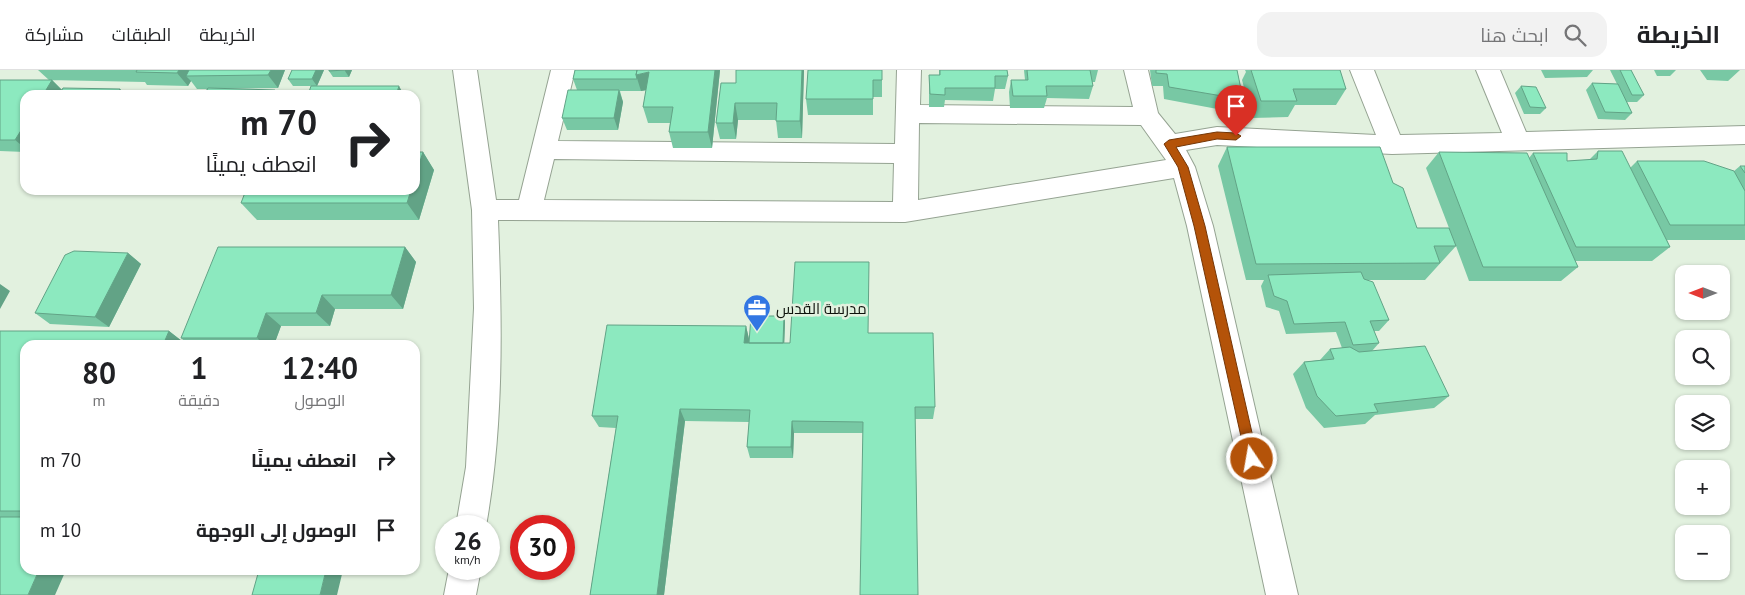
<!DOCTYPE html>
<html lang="ar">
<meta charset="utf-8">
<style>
:root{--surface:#fff;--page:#f2f2f2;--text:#202124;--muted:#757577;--line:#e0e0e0}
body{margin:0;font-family:"PT Sans",Cairo,sans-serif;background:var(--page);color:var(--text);direction:rtl;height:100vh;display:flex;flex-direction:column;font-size:19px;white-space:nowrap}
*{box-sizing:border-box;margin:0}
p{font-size:16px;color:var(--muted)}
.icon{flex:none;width:28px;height:28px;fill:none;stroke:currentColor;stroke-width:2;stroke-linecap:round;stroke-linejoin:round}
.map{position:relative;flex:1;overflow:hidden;direction:ltr}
.sheet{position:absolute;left:20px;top:270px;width:400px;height:235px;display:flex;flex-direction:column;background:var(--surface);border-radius:15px;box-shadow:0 1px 4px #0004;direction:rtl}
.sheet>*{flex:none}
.banner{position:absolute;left:20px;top:20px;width:400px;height:105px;border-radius:15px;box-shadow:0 1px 4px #0004;direction:rtl;background:#fff;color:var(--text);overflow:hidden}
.needle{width:32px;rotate:270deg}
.buttons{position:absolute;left:1675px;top:195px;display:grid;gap:10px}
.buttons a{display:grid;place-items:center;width:55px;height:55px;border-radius:10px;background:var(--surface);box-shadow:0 1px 4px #0004;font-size:25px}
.speed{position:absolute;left:435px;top:445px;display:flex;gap:10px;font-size:25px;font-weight:700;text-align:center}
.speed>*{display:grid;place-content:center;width:65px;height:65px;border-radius:50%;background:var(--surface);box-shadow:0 1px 4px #0004;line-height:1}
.speed small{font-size:12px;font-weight:400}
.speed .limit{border:8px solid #d22;background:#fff;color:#111}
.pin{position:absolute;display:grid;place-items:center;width:42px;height:42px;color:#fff;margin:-51px -21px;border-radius:50% 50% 50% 0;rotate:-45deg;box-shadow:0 0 5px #0007}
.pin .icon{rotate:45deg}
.me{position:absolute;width:55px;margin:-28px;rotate:348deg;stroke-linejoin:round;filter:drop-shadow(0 0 4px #0008)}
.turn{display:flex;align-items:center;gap:18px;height:105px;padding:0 20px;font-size:22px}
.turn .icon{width:65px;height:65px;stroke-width:2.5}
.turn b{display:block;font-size:35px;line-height:42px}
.eta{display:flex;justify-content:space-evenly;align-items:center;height:85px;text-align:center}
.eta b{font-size:30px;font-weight:800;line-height:35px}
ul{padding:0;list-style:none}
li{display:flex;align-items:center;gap:15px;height:70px;padding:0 20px}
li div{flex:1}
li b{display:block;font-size:19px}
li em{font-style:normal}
header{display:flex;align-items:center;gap:30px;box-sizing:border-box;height:70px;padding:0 25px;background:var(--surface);border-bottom:1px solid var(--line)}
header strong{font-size:24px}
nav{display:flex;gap:28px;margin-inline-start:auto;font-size:18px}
.search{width:350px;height:45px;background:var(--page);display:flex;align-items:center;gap:12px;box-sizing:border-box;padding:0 18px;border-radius:15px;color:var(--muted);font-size:19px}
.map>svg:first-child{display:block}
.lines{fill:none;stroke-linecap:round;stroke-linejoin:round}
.minor-casing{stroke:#95a392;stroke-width:2}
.minor{fill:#fff;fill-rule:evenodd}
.wall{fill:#78c8a4}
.shaded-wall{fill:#62a386}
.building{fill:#8ce9bf;stroke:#62a386}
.route{fill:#b45309;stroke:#753606}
.labels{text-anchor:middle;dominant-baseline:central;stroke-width:5;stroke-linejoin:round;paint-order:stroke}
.poi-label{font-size:15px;fill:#0d120c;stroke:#e2f1df;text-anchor:start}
</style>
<header>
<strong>الخريطة</strong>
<div class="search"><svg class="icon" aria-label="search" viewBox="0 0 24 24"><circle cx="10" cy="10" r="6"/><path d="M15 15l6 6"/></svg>ابحث هنا</div>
<nav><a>الخريطة</a><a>الطبقات</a><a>مشاركة</a></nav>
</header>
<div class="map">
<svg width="1745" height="525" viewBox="0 0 1745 525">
<rect width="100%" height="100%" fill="#e2f1df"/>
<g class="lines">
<g class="minor-casing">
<path id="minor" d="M453,0H477L496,130H519L551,0H575L558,71L895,74L897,0H921L920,35L1133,37L1124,0H1148L1158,43L1175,64L1217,57L1376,65L1350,0H1374L1400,65L1502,63L1476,0H1500L1526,62L1745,56V74L1392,84L1217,75L1186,80L1195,97L1213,156L1298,525H1266L1187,156L1174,108L905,152L498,150C502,252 504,356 486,456H456L466,397L474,238L472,140ZM919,53L1141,55L1166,90L918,130ZM554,89L894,93L893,132L544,130Z
M449,499H481L476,525H444Z"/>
</g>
<use href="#minor" class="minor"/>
</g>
<path class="wall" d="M38,0H285L278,18L211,19L275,20L279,25H204L207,19H197L191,11L188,16L147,15L145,12L49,10Z
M292,0H324L317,16H293L288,9Z
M352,0L349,7H333L329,1Z
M720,0L712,78H673L669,62L670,53H648L643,37L646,20L641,21H620L623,32L618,60H567L562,48L577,20L573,9Z
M804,0L802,68H778L776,50H738L736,69H720L716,53L736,13Z
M882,0V27H873V45H808L806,29Z
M939,0H1007L1008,6L1005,19H995L993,31L945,30L944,37H929V5H939Z
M1024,0H1098L1095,12H1092L1093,16L1089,29L1047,28L1044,38H1010L1009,22L1011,10H1025Z
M1150,0H1237L1241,19L1235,32H1232L1228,41L1164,29L1163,16H1152Z
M1245,0H1340L1346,19L1336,35H1295L1288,47L1252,48L1242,10L1246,2Z
M1541,0H1593L1587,7L1545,8Z
M1610,0H1631L1644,25L1637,32H1627L1632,43L1625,50L1598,49L1586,20L1592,13L1617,14Z
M1654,0H1676L1670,6H1657Z
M1700,0H1740L1728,11L1707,10Z
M0,10H52L62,20L120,19L126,25H25V82L0,81Z
M1521,16L1546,38L1540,44H1524L1515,23Z
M1227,77L1393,113L1417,158H1449L1426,98L1439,82L1529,88L1533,83L1567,91L1589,90L1598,81L1630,98L1637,91L1734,101L1740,96H1745V170H1667L1670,177L1652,191H1575L1578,197L1561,211H1469L1456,176L1425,210H1368L1389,250L1379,261H1374L1379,273L1372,281L1449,326L1434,338L1375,345L1365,354L1324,358L1306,338L1293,304L1304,292L1320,290L1330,279L1342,278L1336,262L1286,264L1279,241L1266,237L1261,216L1264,210H1246L1218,96Z
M423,82L434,100L419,150H257L241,133Z
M405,177L416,192L403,239H335L330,256H281L275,272H382L384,275H189L181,268Z
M128,183L141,194L109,257L50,254L35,243Z
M784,246L785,252L784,273H790L868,263L935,337L933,349H915L862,363H794L793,388H750L747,377L749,352L685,351L664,525H590L616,358L599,357L592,346L746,256L749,269V273Z
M0,261H169L187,275H25V500L0,525Z"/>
<path class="shaded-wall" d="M179,0H196L186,6L191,11L188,16L177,3Z
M271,0H285L278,18L268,5Z
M316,0H324L317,16L312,9Z
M345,0H352L349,7L345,1Z
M715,0H720L712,78L708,62Z
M802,0H804L802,68L800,51Z
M649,2L654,19L641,21L636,5Z
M52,10L65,23L63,25H43Z
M399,16L404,25H396Z
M120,19L126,25H116Z
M275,20L279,25H273Z
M619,20L623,32L618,60L614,48Z
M735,33L738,50L736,69L733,53Z
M25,54V78L15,70Z
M423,82L434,100L419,150L407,133L411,120H415V107Z
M405,177L416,192L403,239L391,225Z
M128,183L141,194L109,257L95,247Z
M0,214L10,221L0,239Z
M322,225L335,239L330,256L316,243Z
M266,243L281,256L274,275H265L257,268Z
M784,246L785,252L784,282L783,277Z
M746,256L749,269L748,286L744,273Z
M169,261L187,275H163Z
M680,339L685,351L664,525H657Z
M792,351L794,363L793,388L791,377Z
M39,500H66L55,525H28Z
M326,500H343L337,525H320Z"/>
<path class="building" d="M137,0H179L177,3L136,2Z
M189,0H271L268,5L186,6Z
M292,0H316L312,9H288Z
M329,0H345L329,1Z
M575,0H637L636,5L637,9H573Z
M637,0H715L708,62H669L673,37H643L649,2L636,5Z
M736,0H802L800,51H776L777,33H735L733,53H716L721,13H736Z
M808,0H882V10H873V29H806Z
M940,0H1007L1008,6H995V18H945V25L930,24L929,5H940Z
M1027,0H1090L1093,16H1046L1047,26H1013L1011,10H1028Z
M1156,0H1237L1241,19H1232L1234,28L1169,17L1167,4L1156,3Z
M1251,0H1340L1346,19H1293L1297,31H1261Z
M1620,0H1631L1644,25H1632Z
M0,10H52L43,25H25V54L15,70H0Z
M1592,13L1618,14L1632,43L1605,42Z
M311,16H399L396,25H308Z
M1521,16L1536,17L1546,38L1530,37Z
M63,18L120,19L116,25H59Z
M208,18L275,20L273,25H204Z
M568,20H619L614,48H562Z
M1227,77H1380L1393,113L1403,118L1417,158H1449L1456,176H1434L1440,193L1256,194Z
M1598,81H1622L1670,177H1576L1533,83H1567V91L1597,89Z
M415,82H423L415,107Z
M1439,82L1527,83L1578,197H1483Z
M1637,91H1704L1734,101L1745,121V155H1670Z
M1740,96H1745V103Z
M246,120H411L407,133H241Z
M218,177H405L391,225H322L316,243H266L257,268H181Z
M74,181L128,183L95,247L35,243L65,185Z
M795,192H869L868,263H933L935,337H915L918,525H860L863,352L792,351L791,377H747L750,340L680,339L657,525H590L618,346H592L607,255L746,256L744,273H790Z
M1361,202L1364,209L1373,212L1389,250L1370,251L1379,273L1353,275L1345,252L1294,254L1287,231L1274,226L1268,205Z
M751,246H784L783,273H749Z
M0,261H169L163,275H25V441H0Z
M197,272H382L381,275H196Z
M1425,276L1449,326L1374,334L1378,342L1336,346L1317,326L1304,292L1334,289L1330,279L1350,277L1359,282Z
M0,447H25V500H39L28,525H0Z
M259,500H326L320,525H252Z"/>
<path class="route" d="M1217,62L1236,63L1241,66L1236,70L1217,69L1176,77L1188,97L1205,156L1258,389L1256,393L1252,395L1247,393L1246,389L1194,156L1178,97L1164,74L1169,70Z"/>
<defs>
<g id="office-pin" transform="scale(1.4375)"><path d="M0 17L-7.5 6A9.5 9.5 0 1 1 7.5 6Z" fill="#3276e3" stroke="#e2f1df"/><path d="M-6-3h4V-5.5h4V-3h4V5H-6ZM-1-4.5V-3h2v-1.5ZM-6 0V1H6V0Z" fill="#fff"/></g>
</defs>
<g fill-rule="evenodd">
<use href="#office-pin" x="757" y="238"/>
</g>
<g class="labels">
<g class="poi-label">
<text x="776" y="238">مدرسة القدس</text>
</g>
</g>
</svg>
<div class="buttons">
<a><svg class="needle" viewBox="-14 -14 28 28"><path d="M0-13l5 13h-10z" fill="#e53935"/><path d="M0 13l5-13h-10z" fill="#757577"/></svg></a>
<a><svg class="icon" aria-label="search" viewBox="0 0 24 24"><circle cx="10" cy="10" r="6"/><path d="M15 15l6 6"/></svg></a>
<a><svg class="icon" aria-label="layers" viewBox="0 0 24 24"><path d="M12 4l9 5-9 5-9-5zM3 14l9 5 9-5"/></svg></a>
<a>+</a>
<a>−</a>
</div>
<div class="speed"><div>26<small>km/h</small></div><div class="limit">30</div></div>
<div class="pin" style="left:1236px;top:66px;background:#d93025"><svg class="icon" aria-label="arrive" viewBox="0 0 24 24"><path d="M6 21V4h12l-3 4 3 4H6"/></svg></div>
<svg class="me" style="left:1252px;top:389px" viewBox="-20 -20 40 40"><circle r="17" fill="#b45309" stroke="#fff" stroke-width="3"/><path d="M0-11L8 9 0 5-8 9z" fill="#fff"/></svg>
<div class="banner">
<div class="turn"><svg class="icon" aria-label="right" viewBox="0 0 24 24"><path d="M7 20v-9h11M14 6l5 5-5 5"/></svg><div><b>70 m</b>انعطف يمينًا</div></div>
</div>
<section class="sheet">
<div class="eta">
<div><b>12:40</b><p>الوصول</p></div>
<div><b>1</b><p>دقيقة</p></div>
<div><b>80</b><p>m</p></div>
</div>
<ul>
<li><svg class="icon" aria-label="right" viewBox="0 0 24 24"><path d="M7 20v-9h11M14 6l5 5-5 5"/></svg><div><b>انعطف يمينًا</b></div><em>70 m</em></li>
<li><svg class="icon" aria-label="arrive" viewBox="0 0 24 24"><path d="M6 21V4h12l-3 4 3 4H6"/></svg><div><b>الوصول إلى الوجهة</b></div><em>10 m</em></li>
</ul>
</section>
</div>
